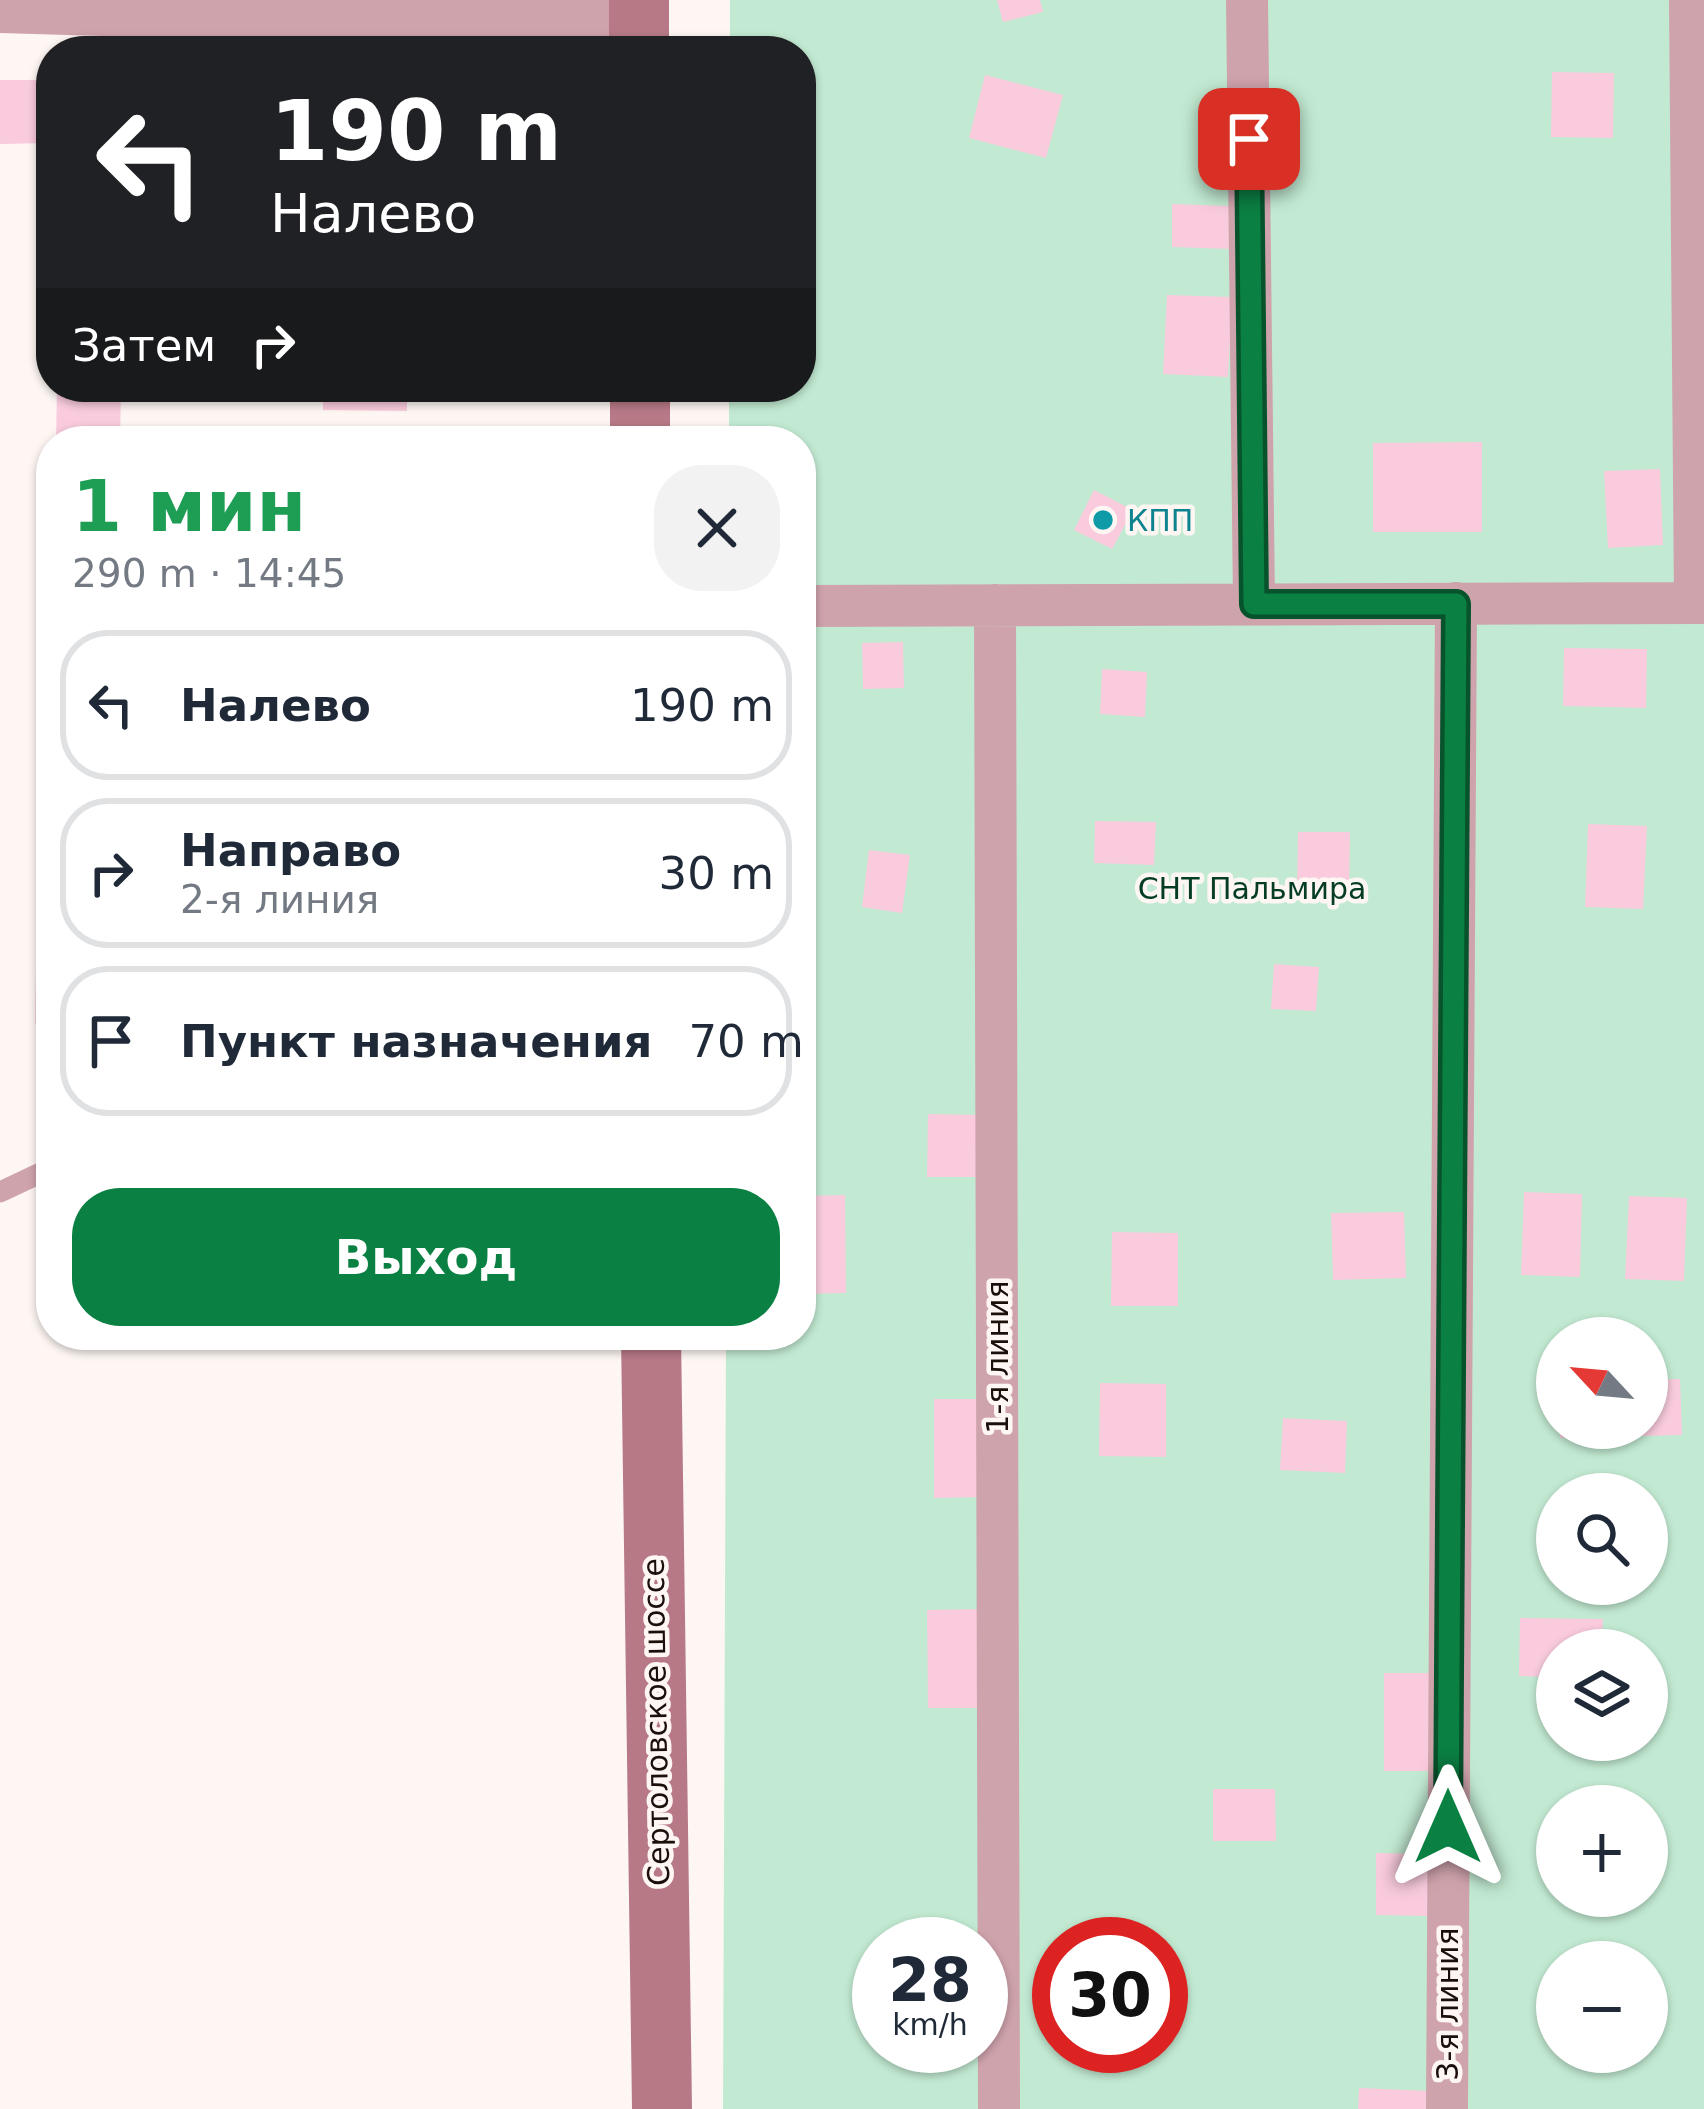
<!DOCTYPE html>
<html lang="ru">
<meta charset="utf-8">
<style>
:root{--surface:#fff;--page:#f2f2f3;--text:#1f2937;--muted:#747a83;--line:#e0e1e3;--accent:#0b8043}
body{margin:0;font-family:"DejaVu Sans",sans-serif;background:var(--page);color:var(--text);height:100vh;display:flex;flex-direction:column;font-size:45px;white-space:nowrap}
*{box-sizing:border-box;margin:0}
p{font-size:39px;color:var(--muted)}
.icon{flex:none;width:66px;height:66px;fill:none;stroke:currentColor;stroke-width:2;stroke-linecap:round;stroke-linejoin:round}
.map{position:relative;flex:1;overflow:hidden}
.side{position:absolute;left:36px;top:426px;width:780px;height:924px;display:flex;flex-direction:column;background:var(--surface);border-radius:48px;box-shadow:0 3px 9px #0004}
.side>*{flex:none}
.hud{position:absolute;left:36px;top:36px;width:780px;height:366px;border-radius:48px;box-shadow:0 3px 9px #0004;background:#202124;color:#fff;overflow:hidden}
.needle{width:78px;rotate:296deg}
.controls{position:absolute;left:1536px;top:1317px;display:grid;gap:24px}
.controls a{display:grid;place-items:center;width:132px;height:132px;border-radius:50%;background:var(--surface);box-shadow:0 3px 9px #0004;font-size:60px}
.speed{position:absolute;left:852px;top:1917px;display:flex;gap:24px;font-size:60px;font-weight:700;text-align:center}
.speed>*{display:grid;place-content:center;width:156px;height:156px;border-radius:50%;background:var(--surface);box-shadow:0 3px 9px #0004;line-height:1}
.speed small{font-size:30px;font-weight:400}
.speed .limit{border:18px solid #d22;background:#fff;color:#111}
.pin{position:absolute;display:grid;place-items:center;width:102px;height:102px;color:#fff;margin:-51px;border-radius:24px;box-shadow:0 6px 18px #0006}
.me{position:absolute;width:132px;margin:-66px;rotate:0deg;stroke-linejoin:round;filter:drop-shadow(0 0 9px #0008)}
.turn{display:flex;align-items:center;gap:42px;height:252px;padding:0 36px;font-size:54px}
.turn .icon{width:156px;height:156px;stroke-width:2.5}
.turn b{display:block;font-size:84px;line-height:102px}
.then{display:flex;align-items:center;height:114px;padding:0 36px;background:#0003;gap:24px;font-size:45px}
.round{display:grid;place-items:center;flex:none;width:126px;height:126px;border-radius:48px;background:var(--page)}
.overview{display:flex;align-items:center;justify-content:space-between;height:204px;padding:0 36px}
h1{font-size:72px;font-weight:700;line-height:90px;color:#1e9e55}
.primary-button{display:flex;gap:24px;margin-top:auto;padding:24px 36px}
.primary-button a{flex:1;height:138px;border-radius:48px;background:var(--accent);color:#fff;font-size:48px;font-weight:700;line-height:138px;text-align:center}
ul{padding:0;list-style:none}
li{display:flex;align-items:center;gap:36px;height:150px;margin:0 24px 18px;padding:0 12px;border:6px solid var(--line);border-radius:48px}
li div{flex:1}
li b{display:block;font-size:45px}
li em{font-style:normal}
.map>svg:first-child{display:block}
.green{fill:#c2ead2;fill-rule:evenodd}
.building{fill:#f9cbdd}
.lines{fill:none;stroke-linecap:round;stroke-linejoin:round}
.lane{stroke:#cfa3ac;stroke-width:21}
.street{stroke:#cfa3ac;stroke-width:42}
.secondary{stroke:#b87987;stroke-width:60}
.route-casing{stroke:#07532c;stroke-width:30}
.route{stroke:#0b8043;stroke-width:21}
.culture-dot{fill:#0f9aa8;stroke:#fdf6f3;stroke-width:4.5}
.labels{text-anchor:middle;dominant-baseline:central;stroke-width:9;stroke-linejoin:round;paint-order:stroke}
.culture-label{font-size:30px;fill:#0d838f;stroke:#fdf6f3;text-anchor:start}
.park-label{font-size:30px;fill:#053d24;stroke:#fdf6f3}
.street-label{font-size:30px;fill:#1b0f0a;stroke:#fdf6f3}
</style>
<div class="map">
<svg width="1704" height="2109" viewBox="0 0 1704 2109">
<rect width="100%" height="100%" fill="#fdf6f3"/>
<path class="green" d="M730,0H1704V2109H723L726,1335H801V441H729V387H801V51H730ZM1557,1338H1647V1428H1557ZM1557,1494H1647V1584H1557ZM1557,1650H1647V1740H1557ZM1557,1806H1647V1896H1557ZM879,1944H981V2046H879ZM1059,1944H1161V2046H1059ZM1557,1962H1647V2052H1557Z"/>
<path class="building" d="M997,0H1040L1043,12L1003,22Z
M1552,72L1614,73L1613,138L1551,137Z
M985,75L1063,95L1046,158L969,138Z
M0,80H51V143L0,144Z
M1172,204L1232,206L1231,249L1172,247Z
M1167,295L1232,297L1228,377L1163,374Z
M57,387H121L120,441H56Z
M323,387H407V411L323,410Z
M1482,442V532H1373V443Z
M1660,469L1663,545L1608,548L1604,471Z
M1094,490L1133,510L1112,549L1074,530Z
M903,642L904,688L863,689L862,643Z
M1564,648L1647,649L1646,708L1563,706Z
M1102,669L1147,672L1145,717L1100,714Z
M1095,821L1156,822L1154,865L1094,863Z
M1588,824L1647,826L1643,909L1585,907Z
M1298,832H1350L1349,895L1297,894Z
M869,850L910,855L902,913L862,907Z
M36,961H51V1025L35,1024Z
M1274,964L1319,967L1316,1011L1271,1009Z
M928,1114L979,1115V1177H927Z
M1524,1192L1582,1194L1580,1277L1521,1275Z
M845,1195L846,1293L801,1294V1196Z
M1629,1196L1687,1198L1684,1281L1625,1279Z
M1404,1212L1406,1278L1333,1280L1331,1213Z
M1112,1232L1178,1233V1306H1111Z
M1680,1379L1682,1435L1560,1438V1428H1647V1380Z
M1100,1383L1166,1384V1457L1099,1456Z
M934,1399H987L988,1497L934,1498Z
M1283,1418L1347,1421L1345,1473L1280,1470Z
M981,1609L982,1708H928L927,1610Z
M1520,1618L1603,1619L1602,1650H1557V1677L1519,1676Z
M1384,1673H1437L1438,1771H1384Z
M1213,1789H1275L1276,1841H1213Z
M1376,1853L1429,1854L1428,1916L1376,1915Z
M1359,2088L1430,2091L1429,2109H1358Z"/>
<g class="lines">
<path class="lane" d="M0,1192L51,1168"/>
<path class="street" d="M1247,0L1254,603
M1690,0L1695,603
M0,12L237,19L639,17
M995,605L999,2109
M801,606L1704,603
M1447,2109L1456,603"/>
<path class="secondary" d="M639,0V51
M640,387V441
M651,1335L662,2109"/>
</g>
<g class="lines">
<g class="route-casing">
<path id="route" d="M1249,139L1254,604H1456L1448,1827"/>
</g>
<use href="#route" class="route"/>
</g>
<circle class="culture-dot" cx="1103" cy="520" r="12"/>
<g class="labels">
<g class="culture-label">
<text x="1127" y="520">КПП</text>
</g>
<g class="park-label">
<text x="1252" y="888">СНТ Пальмира</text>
</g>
<g class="street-label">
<text transform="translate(997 1357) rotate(-90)">1-я линия</text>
<text transform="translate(656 1722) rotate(-91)">Сертоловское шоссе</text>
<text transform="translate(1447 2004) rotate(-90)">3-я линия</text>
</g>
</g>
</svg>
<div class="controls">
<a><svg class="needle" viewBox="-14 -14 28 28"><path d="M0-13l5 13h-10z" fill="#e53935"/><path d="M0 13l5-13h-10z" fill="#747a83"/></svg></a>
<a><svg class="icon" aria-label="search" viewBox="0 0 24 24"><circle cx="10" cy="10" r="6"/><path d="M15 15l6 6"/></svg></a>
<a><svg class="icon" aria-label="layers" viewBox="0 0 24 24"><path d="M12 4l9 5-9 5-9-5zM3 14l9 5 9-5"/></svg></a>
<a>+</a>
<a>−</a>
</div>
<div class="speed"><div>28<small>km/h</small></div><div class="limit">30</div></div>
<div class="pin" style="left:1249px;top:139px;background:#d93025"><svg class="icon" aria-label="arrive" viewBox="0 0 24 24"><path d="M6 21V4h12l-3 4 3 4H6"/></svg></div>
<svg class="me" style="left:1448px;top:1827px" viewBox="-20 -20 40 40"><path d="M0-17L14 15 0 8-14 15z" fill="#0b8043" stroke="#fff" stroke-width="4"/></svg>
<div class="hud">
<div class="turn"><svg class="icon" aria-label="left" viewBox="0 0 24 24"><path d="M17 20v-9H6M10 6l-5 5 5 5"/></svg><div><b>190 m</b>Налево</div></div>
<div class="then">Затем<svg class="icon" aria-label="right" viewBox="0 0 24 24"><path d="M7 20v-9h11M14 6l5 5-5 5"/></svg></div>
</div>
<section class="side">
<div class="overview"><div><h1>1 мин</h1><p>290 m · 14:45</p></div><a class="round"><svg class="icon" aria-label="close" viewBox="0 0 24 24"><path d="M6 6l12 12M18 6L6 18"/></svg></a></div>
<ul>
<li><svg class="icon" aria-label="left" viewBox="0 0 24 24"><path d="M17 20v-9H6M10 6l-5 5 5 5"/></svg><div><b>Налево</b></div><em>190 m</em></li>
<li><svg class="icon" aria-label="right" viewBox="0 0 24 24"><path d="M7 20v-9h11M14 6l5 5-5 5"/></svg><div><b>Направо</b><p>2-я линия</p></div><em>30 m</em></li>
<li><svg class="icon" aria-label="arrive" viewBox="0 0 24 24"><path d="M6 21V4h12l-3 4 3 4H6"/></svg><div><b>Пункт назначения</b></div><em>70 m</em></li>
</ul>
<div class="primary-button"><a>Выход</a></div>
</section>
</div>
